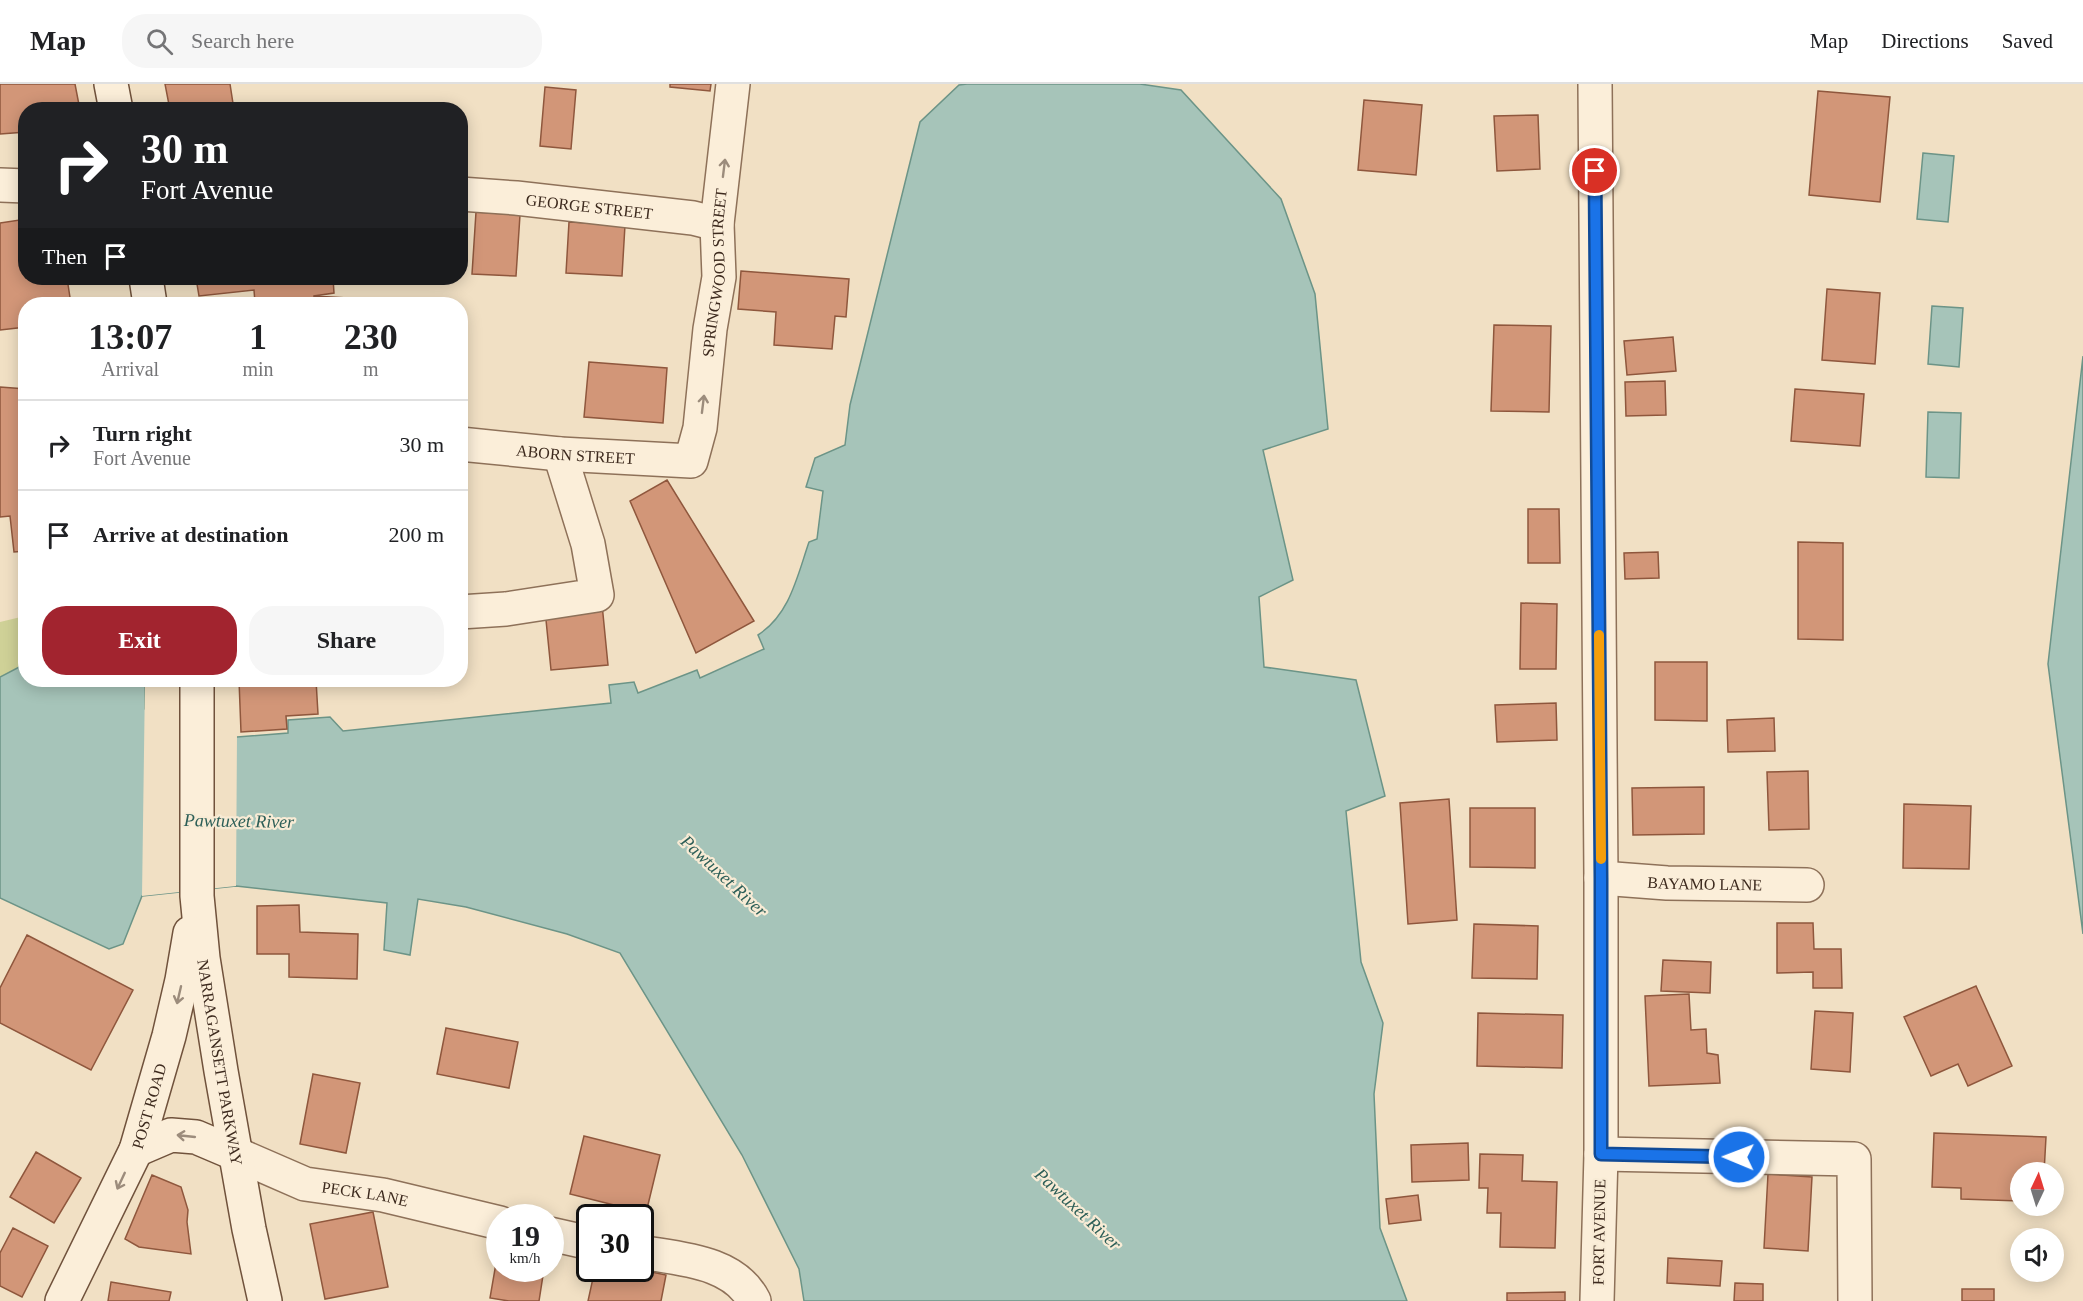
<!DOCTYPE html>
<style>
:root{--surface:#fff;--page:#f6f6f6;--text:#202124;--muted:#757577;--line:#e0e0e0;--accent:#a2242f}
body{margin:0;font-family:"Times New Roman",serif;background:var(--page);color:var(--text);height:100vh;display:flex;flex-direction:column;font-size:22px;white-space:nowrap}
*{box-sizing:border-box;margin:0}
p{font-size:20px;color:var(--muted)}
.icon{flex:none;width:33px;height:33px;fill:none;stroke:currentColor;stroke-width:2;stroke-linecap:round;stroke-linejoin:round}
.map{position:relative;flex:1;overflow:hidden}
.drawer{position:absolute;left:18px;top:213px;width:450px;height:390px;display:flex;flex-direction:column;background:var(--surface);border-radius:24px;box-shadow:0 3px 15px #0003}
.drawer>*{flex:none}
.guide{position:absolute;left:18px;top:18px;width:450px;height:183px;border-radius:24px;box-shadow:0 3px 15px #0003;background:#202124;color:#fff;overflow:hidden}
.needle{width:39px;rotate:4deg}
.buttons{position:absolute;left:2010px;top:1078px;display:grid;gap:12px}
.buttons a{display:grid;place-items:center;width:54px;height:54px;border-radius:50%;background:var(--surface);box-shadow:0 3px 15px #0003;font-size:30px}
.speed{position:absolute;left:486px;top:1120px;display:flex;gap:12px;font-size:30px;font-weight:700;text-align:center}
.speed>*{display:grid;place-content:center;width:78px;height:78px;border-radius:50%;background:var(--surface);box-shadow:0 3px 15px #0003;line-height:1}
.speed small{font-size:15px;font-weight:400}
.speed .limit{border:3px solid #111;border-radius:9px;background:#fff;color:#111}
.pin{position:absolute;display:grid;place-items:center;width:51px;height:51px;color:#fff;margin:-26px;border:3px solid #fff;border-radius:50%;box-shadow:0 2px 6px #0007}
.me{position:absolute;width:66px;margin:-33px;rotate:271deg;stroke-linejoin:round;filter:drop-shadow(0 0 4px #0008)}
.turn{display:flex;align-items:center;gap:21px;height:126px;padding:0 24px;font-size:27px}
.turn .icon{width:78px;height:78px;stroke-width:2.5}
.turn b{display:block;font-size:42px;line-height:51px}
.then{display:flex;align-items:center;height:57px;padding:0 24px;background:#0003;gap:12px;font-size:22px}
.eta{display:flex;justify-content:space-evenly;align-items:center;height:102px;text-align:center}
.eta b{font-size:36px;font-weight:600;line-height:42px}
.action{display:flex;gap:12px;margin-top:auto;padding:12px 24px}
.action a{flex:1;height:69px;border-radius:24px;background:var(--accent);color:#fff;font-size:24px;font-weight:600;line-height:69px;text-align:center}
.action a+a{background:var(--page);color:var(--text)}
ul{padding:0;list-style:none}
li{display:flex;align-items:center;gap:18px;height:90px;padding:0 24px;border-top:2px solid var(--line)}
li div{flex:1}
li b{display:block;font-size:22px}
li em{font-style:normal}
header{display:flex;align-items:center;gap:36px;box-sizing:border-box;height:84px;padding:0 30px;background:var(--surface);border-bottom:2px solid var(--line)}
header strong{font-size:28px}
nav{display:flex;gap:33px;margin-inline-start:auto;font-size:21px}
.search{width:420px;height:54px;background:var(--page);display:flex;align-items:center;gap:15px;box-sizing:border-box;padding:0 21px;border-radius:24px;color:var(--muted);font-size:22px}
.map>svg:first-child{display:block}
.green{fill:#cfd197}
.water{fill:#a6c4b9;stroke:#6c9487;stroke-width:1.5}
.pier{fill:#f1e0c4}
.building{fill:#d29678;stroke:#8f573d;stroke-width:1.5}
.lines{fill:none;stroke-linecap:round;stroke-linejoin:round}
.street-casing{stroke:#8e7159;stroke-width:36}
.secondary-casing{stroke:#70523c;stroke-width:36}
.street{stroke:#fbeed9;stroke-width:33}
.secondary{stroke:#fbeed9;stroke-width:33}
.oneway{stroke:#9c8c7c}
.route-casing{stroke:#114b97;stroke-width:15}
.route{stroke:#1a73e8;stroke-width:10}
.slow{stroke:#f59e0b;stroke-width:10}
.labels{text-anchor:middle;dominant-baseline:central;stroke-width:4.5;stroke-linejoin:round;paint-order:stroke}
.street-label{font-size:16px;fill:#3d2a1e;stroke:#f8ebd5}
.water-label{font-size:18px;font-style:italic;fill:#2c5e57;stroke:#f8ebd5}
</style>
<header>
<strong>Map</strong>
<div class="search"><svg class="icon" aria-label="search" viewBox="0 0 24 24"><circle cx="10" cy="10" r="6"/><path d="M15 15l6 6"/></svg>Search here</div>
<nav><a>Map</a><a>Directions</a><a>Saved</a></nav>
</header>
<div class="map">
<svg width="2083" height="1217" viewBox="0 0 2083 1217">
<rect width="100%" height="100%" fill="#f1e0c4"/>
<path class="green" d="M25,532V580L0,593V538Z"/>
<path class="water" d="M967,0H1140L1181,6L1281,115L1315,210L1328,345L1263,366L1293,496L1259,513L1264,583L1356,596L1385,712L1346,727L1361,878L1383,939L1374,1010L1380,1144L1407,1217H804L799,1185L742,1071L620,869L567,850L466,823L418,815L410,871L384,866L387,819L236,802L142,812L123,860L109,865L0,814V593L25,580L26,596H145V625L237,653L288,649V636L330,633L343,647L611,619L609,601L634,598L638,609L697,586L700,594L764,565L758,551C790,530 797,493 809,458L817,455L823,407L806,403L815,374L845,361L850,321L920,38L959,1Z
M1923,69L1954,72L1948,138L1917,135Z
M1932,222L1963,224L1959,283L1928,280Z
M2083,272V850L2048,580Z
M1928,328L1961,329L1959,394L1926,393Z"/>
<path class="pier" d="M145,596H148L147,623L237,650L236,802L142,812Z"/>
<path class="building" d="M0,0H75L80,26H26V48L0,50Z
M165,0H230L234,26H170Z
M670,0H711L710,7L670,3Z
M545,3L576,6L571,65L540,62Z
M1818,7L1890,13L1880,118L1809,111Z
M1364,16L1422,21L1416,91L1358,86Z
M1538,31L1540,85L1497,87L1494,32Z
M476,128L520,131L516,192L472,190Z
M26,135V194H67L71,220H26V243L0,246V139Z
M569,138L625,141L622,192L566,189Z
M741,187L849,195L846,233L835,232L832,265L774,261L776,228L738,225Z
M196,194H333L334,209L314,212V220L255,219L254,206L199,212Z
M1827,205L1880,209L1875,280L1822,276Z
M314,212L364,215L363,220H314Z
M1494,241L1551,242L1549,328L1491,327Z
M1673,253L1676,287L1627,291L1624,257Z
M589,278L667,284L663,339L584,333Z
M1665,297L1666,331L1626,332L1625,298Z
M0,303L26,305V467L14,468L10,432L0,433Z
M1795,305L1864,310L1860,362L1791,357Z
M667,396L754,537L696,569L630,417Z
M1528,425H1559L1560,479H1528Z
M1798,458L1843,459V556L1798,555Z
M1658,468L1659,494L1625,495L1624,469Z
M1521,519L1557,520L1556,585H1520Z
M602,520L608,581L551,586L545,526Z
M1655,578H1707V637L1655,636Z
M239,596H316L318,630L286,632L287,645L241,648Z
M1556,619L1557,656L1497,658L1495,621Z
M1774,634L1775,667L1728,668L1727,636Z
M1808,687L1809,745L1769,746L1767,688Z
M1704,703V750L1633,751L1632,704Z
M1449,715L1457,836L1408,840L1400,719Z
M1904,720L1971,722L1969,785L1903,784Z
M1470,724H1535V784L1470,783Z
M299,821L300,848L358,850L357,895L289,893V870H257V822Z
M1777,839H1813L1814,865H1841L1842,904H1813V888L1777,889Z
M1474,840L1538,842L1537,895L1472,894Z
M27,851L133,906L91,986L0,939V904Z
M1663,876L1711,878L1710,909L1661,907Z
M1976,902L2012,982L1968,1002L1958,980L1931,992L1904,933Z
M1689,910L1691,946L1706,945L1707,969L1718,971L1720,999L1649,1002L1645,912Z
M1815,927L1853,929L1850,988L1811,985Z
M1478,929L1563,931L1562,984L1477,982Z
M446,944L518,958L509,1004L437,990Z
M313,990L360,999L346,1069L300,1060Z
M1934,1049L2046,1053L2044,1089H2020V1117L1961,1115V1104L1932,1103Z
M584,1052L660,1071L646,1129L570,1110Z
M1468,1059L1469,1096L1412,1098L1411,1061Z
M36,1068L81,1094L54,1139L10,1113Z
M1480,1070L1523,1071L1522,1097L1557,1098L1555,1164L1500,1163L1501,1129H1487L1488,1104H1479Z
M1768,1090L1812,1093L1808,1167L1764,1164Z
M152,1091L181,1103L188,1126L187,1138L191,1170L139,1163L125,1155Z
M1418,1111L1421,1136L1389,1140L1386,1115Z
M373,1128L388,1203L325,1215L310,1140Z
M13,1144L48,1162L22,1213L0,1202V1169Z
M500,1156V1185H544L539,1217H509L490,1214Z
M1668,1174L1722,1177L1720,1202L1667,1199Z
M595,1185H637L666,1191L661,1217H588Z
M111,1198L171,1208L169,1217H108Z
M1735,1199L1763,1200V1217H1734Z
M1962,1205H1994V1217H1962Z
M1565,1208V1217H1507V1209Z"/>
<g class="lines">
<g class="street-casing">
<g id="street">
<path d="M1595,0L1601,794V1070L1597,1217"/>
<path d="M0,101L26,102"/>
<path id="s1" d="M460,110L516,114L693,134L717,140"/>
<path id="s2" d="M460,360L560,370L691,377L700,344L710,245L719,193L717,140L733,0"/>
<path d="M460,528L506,525L597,511L588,460L560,370"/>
<path id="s3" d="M1601,794L1667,799L1807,801"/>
<path id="s4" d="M236,1070L305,1100L383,1111L500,1139"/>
<path d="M1601,1070L1854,1075L1855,1217"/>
<path d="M550,1150L590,1159"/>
<path d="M640,1168C680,1175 734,1177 754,1217"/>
</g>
</g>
<g class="secondary-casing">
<g id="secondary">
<path d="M111,0L116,26"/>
<path d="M146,194L150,220"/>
<path id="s5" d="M197,596V812L203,874L221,987L249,1145L265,1217"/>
<path d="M136,1066L171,1051L196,1053L236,1070"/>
<path id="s6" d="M62,1217L136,1066L169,952L182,896L190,849"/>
</g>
</g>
<use href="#street" class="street"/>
<use href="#secondary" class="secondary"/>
</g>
<defs><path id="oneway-shaft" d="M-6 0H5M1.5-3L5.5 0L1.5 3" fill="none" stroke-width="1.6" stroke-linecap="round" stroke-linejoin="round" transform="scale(1.5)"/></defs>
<g class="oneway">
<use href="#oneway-shaft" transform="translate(724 84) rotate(-83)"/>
<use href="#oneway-shaft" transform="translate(703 320) rotate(-83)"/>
<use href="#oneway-shaft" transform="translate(179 911) rotate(103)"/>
<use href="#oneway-shaft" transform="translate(186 1052) rotate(-174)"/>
<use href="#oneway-shaft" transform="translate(121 1097) rotate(115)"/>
</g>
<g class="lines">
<g class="route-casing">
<path id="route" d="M1595,87L1601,794V1070L1739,1073"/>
</g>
<use href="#route" class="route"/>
<path class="slow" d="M1599,551L1601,775"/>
</g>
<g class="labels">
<g class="street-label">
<text stroke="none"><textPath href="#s1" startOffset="130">GEORGE STREET</textPath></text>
<text stroke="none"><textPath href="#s2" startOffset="422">SPRINGWOOD STREET</textPath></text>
<text stroke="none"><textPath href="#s2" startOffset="116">ABORN STREET</textPath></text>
<text stroke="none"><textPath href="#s3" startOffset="104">BAYAMO LANE</textPath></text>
<text stroke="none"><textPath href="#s5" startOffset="384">NARRAGANSETT PARKWAY</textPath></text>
<text stroke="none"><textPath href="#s6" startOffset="214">POST ROAD</textPath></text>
<text stroke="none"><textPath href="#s4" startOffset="136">PECK LANE</textPath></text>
<text transform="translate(1599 1148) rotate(-89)">FORT AVENUE</text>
</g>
<g class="water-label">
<text transform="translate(239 737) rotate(1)">Pawtuxet River</text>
<text transform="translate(724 792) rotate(43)">Pawtuxet River</text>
<text transform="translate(1078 1125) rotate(43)">Pawtuxet River</text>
</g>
</g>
</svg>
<div class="buttons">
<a><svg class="needle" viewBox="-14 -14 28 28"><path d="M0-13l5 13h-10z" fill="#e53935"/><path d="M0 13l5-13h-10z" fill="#757577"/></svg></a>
<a><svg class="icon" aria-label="sound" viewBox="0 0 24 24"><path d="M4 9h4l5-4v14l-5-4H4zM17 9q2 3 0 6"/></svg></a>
</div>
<div class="speed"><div>19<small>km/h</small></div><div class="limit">30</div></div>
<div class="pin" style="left:1595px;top:87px;background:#d93025"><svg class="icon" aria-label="arrive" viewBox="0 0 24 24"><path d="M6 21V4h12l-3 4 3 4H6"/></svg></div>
<svg class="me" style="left:1739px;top:1073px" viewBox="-20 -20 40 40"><circle r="17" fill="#1a73e8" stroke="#fff" stroke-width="3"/><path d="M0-11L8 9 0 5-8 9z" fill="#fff"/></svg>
<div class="guide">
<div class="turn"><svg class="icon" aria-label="right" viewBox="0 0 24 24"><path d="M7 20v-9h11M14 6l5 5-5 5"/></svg><div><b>30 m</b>Fort Avenue</div></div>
<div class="then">Then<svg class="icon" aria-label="arrive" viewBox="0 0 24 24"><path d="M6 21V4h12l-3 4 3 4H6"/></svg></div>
</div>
<section class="drawer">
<div class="eta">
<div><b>13:07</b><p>Arrival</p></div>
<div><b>1</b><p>min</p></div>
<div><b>230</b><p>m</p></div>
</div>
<ul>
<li><svg class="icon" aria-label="right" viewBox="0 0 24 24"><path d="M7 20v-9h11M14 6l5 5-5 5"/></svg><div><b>Turn right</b><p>Fort Avenue</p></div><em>30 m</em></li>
<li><svg class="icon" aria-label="arrive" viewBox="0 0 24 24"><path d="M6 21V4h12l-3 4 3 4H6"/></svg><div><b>Arrive at destination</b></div><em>200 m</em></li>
</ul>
<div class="action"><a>Exit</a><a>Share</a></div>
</section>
</div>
